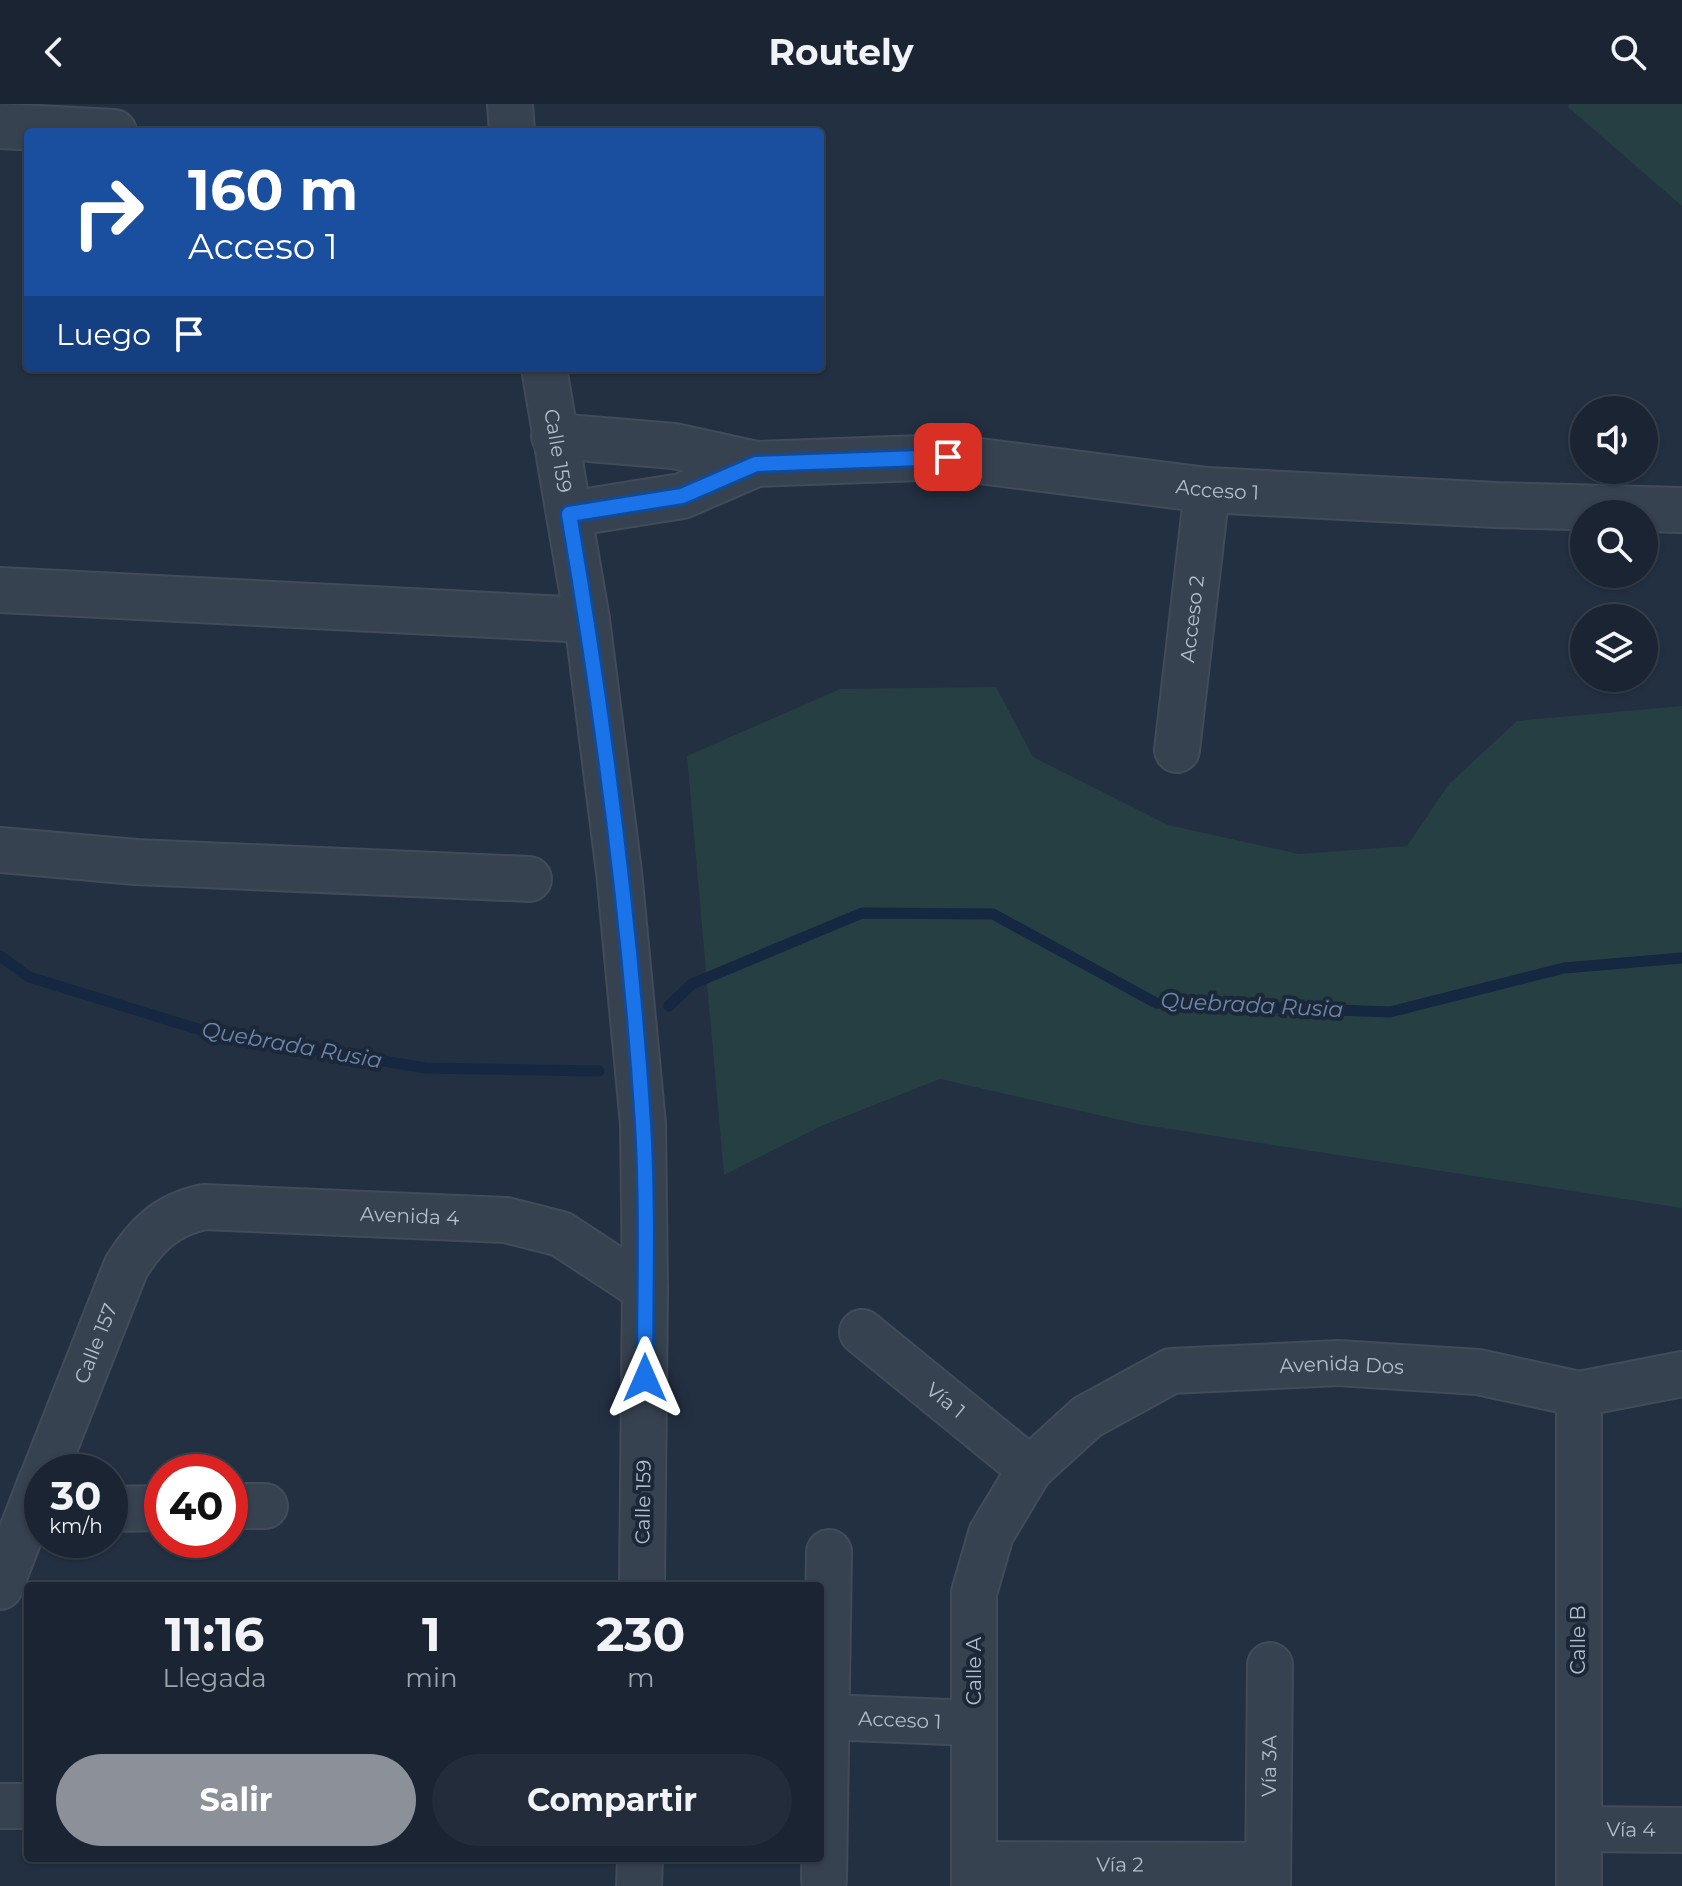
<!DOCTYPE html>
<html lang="es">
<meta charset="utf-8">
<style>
:root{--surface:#1a2432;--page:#232c3a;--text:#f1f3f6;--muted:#9fa4ac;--line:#38414d;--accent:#8c9099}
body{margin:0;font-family:Montserrat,sans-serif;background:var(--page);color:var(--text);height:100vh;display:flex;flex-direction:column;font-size:30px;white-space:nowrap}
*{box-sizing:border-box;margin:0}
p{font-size:26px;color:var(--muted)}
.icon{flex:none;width:44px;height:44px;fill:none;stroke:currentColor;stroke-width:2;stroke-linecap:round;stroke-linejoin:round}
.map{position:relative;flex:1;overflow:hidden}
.details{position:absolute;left:24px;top:1478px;width:800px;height:280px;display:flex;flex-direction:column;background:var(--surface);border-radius:8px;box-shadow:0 2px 6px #0004,0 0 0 2px var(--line)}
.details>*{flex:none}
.hud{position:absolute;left:24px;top:24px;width:800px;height:244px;border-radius:8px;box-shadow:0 2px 6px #0004,0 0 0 2px var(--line);background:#1a4fa0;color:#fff;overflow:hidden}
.controls{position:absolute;left:1570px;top:292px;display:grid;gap:16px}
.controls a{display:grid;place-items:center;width:88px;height:88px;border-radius:50%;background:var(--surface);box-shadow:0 2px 6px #0004,0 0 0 2px var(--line);font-size:40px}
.speed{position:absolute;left:24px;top:1350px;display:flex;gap:16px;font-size:40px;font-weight:700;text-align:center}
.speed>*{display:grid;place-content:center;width:104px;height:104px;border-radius:50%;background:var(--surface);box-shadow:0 2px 6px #0004,0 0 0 2px var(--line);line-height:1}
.speed small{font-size:20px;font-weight:400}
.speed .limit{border:12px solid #d22;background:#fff;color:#111}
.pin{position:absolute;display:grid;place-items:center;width:68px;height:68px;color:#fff;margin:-34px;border-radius:16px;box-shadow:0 4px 12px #0006}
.me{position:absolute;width:88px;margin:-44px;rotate:0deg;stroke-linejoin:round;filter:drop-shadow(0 0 6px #0008)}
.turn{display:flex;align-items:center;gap:28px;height:168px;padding:0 32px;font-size:36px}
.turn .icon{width:104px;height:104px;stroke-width:2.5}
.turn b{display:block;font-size:56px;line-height:68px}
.then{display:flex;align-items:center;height:76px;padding:0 32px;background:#0003;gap:16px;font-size:30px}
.eta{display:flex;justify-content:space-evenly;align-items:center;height:136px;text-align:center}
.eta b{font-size:48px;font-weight:700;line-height:56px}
.button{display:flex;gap:16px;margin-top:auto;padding:16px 32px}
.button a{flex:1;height:92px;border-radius:48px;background:var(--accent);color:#fff;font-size:32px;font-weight:700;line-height:92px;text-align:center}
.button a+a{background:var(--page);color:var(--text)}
header{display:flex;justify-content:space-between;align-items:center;height:104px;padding:0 32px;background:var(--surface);font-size:36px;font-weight:700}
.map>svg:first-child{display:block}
.green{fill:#253f43}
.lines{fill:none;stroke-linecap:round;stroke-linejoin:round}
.stream{stroke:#152741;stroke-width:11}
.minor-casing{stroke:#414b5a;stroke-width:48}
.minor{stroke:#374251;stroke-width:44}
.route-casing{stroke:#114b97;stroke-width:20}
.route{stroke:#1a73e8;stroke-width:14}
.labels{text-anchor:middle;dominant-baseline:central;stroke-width:8;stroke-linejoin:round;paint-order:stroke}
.street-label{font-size:20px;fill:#b4bdcc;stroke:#1c2737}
.water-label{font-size:22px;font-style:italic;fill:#6a87ae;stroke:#1c2737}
</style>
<header><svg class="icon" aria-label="back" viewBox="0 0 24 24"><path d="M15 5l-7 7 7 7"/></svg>Routely<svg class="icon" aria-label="search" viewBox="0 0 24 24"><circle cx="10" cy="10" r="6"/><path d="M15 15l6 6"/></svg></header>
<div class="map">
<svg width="1682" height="1782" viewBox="0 0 1682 1782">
<rect width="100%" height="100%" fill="#233042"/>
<path class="green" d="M1569,0H1682V102L1568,3Z
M996,583L1033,653L1168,721L1299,750L1407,742L1449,680L1517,617L1682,602V1104L1138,1020L940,975L821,1022L724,1071L687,652L840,585Z"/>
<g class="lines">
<path class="stream" d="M0,852L29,873L201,926L425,964L599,967
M669,902L692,880L862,809L993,810L1156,899L1390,908L1564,864L1682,854"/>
<g class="minor-casing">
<g id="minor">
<path d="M510,0L512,28"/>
<path d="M0,22L114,28"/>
<path id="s1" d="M544,264L587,516L619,768L643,1020L645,1185L642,1482"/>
<path id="s2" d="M554,332L674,342L756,360L948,353L1207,386L1496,401L1682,406"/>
<path d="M569,410L682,392L756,360"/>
<path d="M0,486L587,516"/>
<path id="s3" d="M1177,646L1207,386"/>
<path d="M0,746L136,758L529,775"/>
<path id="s4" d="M862,1228L1030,1365"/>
<path id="s5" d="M45,1368L126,1163C146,1131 166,1111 204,1103L506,1116L561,1130L645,1185"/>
<path d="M230,1402H265"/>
<path d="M110,1405L162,1404"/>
<path d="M0,1483L42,1375"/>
<path id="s6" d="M826,1613L974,1619"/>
<path d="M0,1702H28"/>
<path id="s7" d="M1579,1725L1682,1726"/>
<path id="s8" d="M974,1760L1267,1761"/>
<path d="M824,1775L829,1448"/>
<path d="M639,1782L640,1754"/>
<path id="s9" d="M974,1782V1489L991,1430L1030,1365L1087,1313L1171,1267L1338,1259L1478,1268L1579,1290L1682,1270"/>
<path id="s10" d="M1268,1782L1270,1561"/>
<path d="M1579,1782V1290"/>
</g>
</g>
<use href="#minor" class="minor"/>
</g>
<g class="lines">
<g class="route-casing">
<path id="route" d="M645,1274C645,1190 648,1104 643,1019C630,816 603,611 569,410L682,392L756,360L948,353"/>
</g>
<use href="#route" class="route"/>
</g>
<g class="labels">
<g class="street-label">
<text stroke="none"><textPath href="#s1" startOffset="84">Calle 159</textPath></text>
<text stroke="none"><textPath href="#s2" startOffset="668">Acceso 1</textPath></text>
<text stroke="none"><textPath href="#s3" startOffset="132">Acceso 2</textPath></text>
<text stroke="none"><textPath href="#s5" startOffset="528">Avenida 4</textPath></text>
<text stroke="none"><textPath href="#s5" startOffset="138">Calle 157</textPath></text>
<text stroke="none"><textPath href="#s9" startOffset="774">Avenida Dos</textPath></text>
<text stroke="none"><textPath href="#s4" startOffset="108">Vía 1</textPath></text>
<text transform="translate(643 1398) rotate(-89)">Calle 159</text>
<text transform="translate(1578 1536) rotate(-90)">Calle B</text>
<text transform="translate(974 1567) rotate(-90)">Calle A</text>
<text stroke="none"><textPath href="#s6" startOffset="74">Acceso 1</textPath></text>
<text stroke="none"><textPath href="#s10" startOffset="120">Vía 3A</textPath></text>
<text stroke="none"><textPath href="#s7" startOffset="52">Vía 4</textPath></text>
<text stroke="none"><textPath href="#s8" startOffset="146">Vía 2</textPath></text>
</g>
<g class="water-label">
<text transform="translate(1252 901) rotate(3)">Quebrada Rusia</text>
<text transform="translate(292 941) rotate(10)">Quebrada Rusia</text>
</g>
</g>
</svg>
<div class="controls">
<a><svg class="icon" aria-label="sound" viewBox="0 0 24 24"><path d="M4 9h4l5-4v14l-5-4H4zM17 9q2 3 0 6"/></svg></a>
<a><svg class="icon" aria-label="search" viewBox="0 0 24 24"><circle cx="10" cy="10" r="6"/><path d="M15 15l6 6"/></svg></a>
<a><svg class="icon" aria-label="layers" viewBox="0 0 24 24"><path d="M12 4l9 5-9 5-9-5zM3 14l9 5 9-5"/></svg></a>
</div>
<div class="speed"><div>30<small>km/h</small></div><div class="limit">40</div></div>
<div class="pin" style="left:948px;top:353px;background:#d93025"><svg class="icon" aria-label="arrive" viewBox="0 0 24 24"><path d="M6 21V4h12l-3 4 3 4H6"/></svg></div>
<svg class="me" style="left:645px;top:1274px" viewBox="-20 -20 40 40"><path d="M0-17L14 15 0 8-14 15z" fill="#1a73e8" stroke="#fff" stroke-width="4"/></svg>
<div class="hud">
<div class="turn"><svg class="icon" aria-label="right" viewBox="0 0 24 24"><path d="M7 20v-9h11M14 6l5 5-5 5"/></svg><div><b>160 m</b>Acceso 1</div></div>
<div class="then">Luego<svg class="icon" aria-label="arrive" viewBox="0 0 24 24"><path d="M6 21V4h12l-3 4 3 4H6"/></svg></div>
</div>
<section class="details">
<div class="eta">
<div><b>11:16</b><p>Llegada</p></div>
<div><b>1</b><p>min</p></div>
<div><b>230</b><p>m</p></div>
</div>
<div class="button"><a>Salir</a><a>Compartir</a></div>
</section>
</div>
